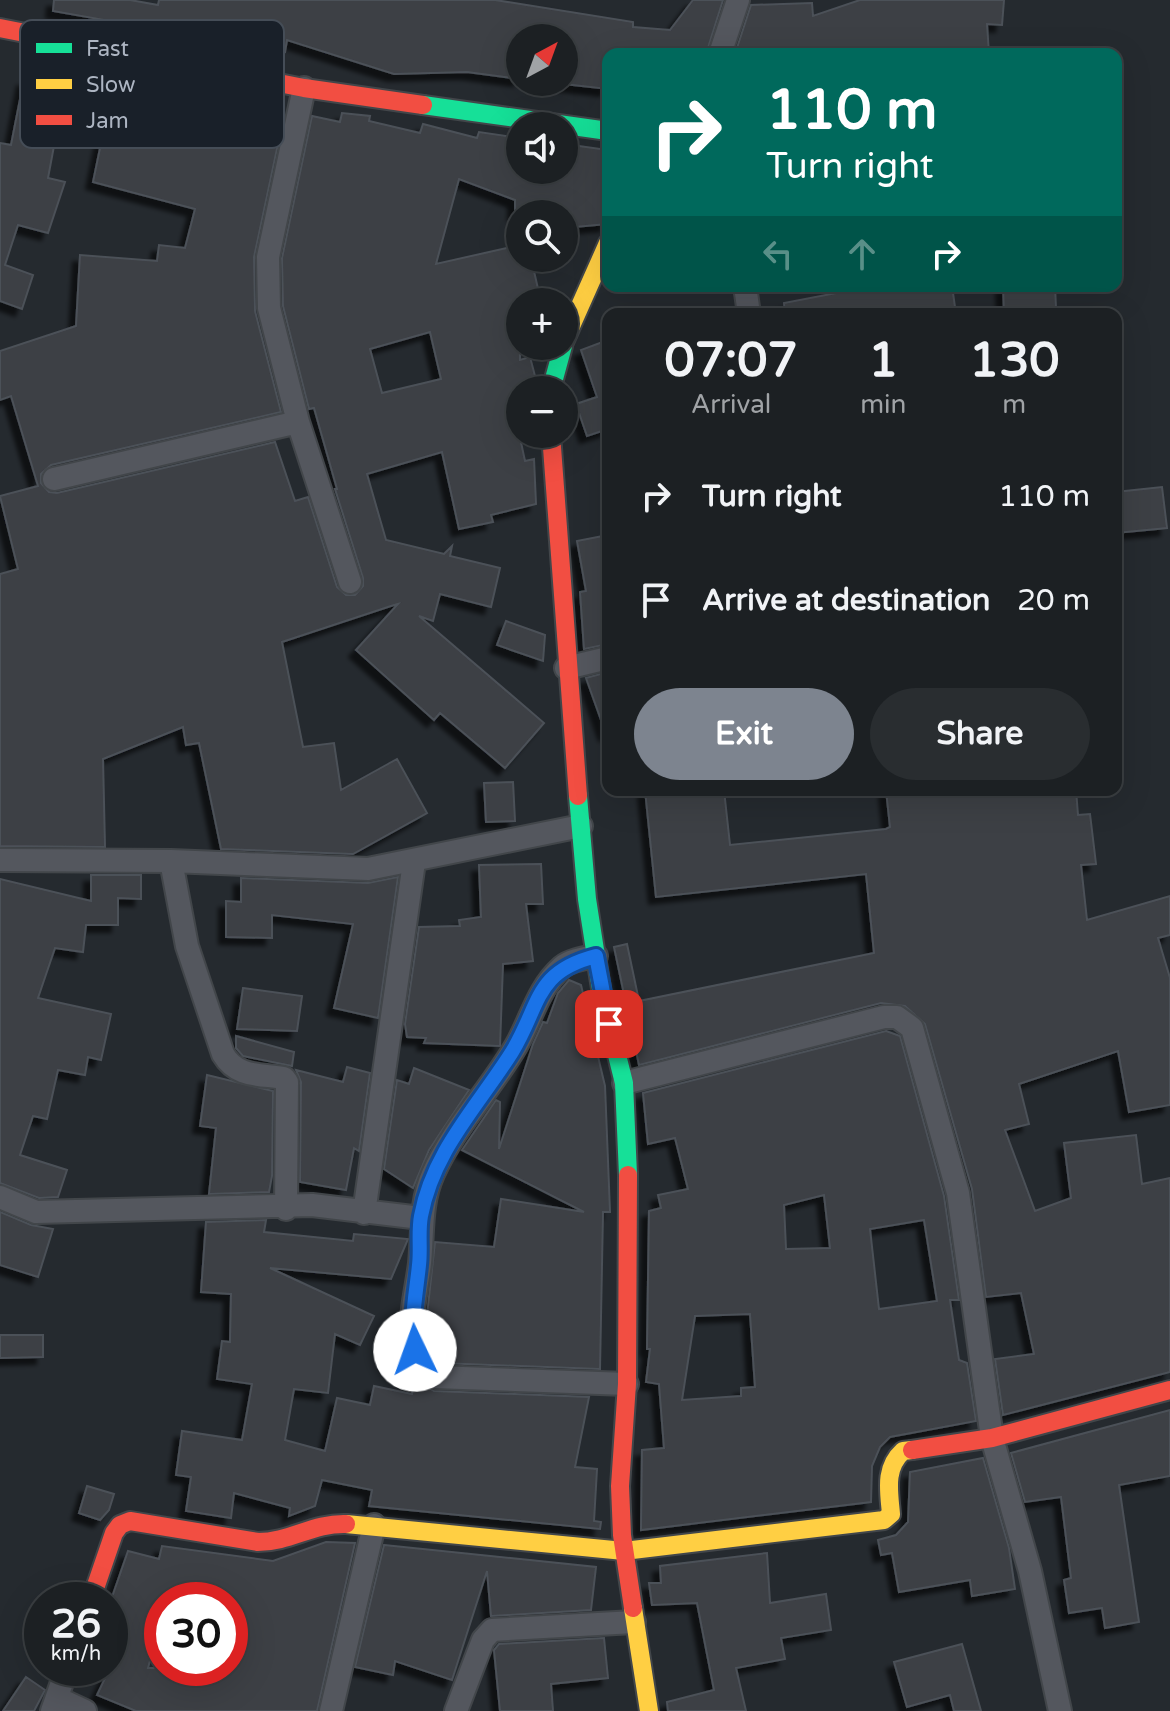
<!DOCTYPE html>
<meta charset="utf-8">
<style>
:root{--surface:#1c2023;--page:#292d30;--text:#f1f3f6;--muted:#a0a3a6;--line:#3a3e41;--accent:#7d848f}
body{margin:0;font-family:"Varela Round",sans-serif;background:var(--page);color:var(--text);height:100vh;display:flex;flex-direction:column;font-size:30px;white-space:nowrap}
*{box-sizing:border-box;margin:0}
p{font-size:26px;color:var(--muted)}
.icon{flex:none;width:44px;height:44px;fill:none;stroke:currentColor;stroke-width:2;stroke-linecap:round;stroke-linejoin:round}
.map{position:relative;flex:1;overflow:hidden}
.panel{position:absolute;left:602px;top:308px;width:520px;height:488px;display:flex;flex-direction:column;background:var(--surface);border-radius:16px;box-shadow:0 8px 32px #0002,0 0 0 2px var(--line)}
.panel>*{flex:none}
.banner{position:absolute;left:602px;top:48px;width:520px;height:244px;border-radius:16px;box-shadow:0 8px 32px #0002,0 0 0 2px var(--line);background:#00695c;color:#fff;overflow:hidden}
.needle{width:52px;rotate:41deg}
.controls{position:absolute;left:506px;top:24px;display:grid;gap:16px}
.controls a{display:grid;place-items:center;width:72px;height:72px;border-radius:50%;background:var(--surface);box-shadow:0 8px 32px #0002,0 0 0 2px var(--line);font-size:40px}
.speed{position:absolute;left:24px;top:1582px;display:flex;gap:16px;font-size:40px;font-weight:700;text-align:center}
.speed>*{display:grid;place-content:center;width:104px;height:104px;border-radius:50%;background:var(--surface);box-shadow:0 8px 32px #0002,0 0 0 2px var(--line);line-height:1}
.speed small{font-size:20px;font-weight:400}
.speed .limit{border:12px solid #d22;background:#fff;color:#111}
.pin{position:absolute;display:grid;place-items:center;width:68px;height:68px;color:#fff;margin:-34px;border-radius:16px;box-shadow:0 4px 12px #0006}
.me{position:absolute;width:88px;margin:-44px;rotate:357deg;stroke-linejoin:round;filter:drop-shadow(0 0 6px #0008)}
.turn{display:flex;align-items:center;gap:28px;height:168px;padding:0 32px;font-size:36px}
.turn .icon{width:104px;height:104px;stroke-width:2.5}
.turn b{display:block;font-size:56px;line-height:68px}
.lanes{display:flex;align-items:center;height:76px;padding:0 32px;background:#0003;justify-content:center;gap:40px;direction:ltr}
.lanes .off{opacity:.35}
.eta{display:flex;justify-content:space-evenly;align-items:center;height:136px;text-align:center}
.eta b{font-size:48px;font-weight:700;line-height:56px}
.primary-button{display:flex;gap:16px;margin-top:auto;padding:16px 32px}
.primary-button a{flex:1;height:92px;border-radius:48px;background:var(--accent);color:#fff;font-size:32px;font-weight:700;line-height:92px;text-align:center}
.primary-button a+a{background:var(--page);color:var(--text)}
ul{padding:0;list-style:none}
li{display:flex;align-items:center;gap:24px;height:104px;padding:0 32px}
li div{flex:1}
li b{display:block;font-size:30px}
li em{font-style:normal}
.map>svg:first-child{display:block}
.building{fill:#3c3f44;stroke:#4c5158;stroke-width:2;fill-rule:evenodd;filter:url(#shadow)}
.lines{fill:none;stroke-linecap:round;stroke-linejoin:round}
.street-casing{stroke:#42464a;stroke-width:26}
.fast-casing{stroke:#42464a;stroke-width:22}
.slow-casing{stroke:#42464a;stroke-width:22}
.jam-casing{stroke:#42464a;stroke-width:22}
.street{stroke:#54575e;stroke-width:22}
.fast{stroke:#16e098;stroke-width:18}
.slow{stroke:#ffcf43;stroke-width:18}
.jam{stroke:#f24e42;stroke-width:18}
.route-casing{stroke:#114b97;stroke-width:20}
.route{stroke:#1a73e8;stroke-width:14}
.key{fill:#192029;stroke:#454d57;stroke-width:2}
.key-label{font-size:22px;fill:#adb5c2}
</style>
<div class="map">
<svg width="1170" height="1711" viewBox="0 0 1170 1711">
<defs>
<filter id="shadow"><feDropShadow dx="-7" dy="7" stdDeviation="2" flood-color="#0009"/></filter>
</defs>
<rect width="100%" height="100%" fill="#252a2f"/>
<path class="building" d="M54,0H130L158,5L159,0H495L633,22V27L670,30L693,0H723L706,54H608V89L564,84V38H520V79L467,72L394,74L287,40L285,52L53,11Z
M860,0H1004L1002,25L987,24L989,54H735L751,5L812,3L813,16Z
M24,79L65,87L48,178L65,182L48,233L18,225L5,265L33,275L22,309L0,301V143L11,145Z
M234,94L261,99L257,118L282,125L254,257L255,311L281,412L51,465L41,474V483L49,492L57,493L275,442L295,501L308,497L337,587L346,595H355L363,586V578L335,489H337L314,408L309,409L283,306L282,258L312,116L340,122L342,113L370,116L369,121L420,133L423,124L477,138L479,132L520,138V170H564V144L608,150L607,224L564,228V214H515V200L459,179L436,264L520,245V258H531L541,302H520V360L530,357L535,376L533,390H520V408L514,410L525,461L534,459L536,504L491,515L493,522L459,529L442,452L367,474L386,540L444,554L452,546L450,556L500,568L491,607L440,594L433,621L419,616L544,723L505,768L440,713L434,720L356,650L398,604L391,606L282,642L303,747L334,743L341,790L397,759L427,813L353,854L221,849L199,743L186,745L183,727L103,759L105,847L0,846V574L18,569L0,496L38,486L11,396L0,400V351L76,326L80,255L157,261L159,245L185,248L195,209L93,182L110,100L155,109L154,114L214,129L219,109L230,112ZM430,332L441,379L382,393L370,349Z
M873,286H952L956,314H785L784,303Z
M1003,286H1055L1056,308L1004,314Z
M608,340V429L587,436L576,404L597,397L581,350Z
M1162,487L1167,528L1116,533V492Z
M608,535V644L584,649L580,592L586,591L577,541Z
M506,621L545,635L543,661L497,645Z
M608,672V734H606L586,678Z
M513,782L515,821L486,822L484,783Z
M645,790H724L730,845L886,829L890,827L886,790H1076L1078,815L1090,814L1096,864L1081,865L1087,920L1170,896V935L1158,938L1170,978V1105L1129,1112L1118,1051L1019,1084L1029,1124L1005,1130L1035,1211L1071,1198L1064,1143L1136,1135L1142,1184L1170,1178V1372L1003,1415L995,1359L1034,1354L1021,1293L986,1297L972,1189L925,1024L905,1006L881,1003L639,1065L614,947L627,944L639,1001L874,953L866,874L656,897Z
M541,864L543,904H526L533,961L503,964L500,1046L424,1043L426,1038L407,1037L405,1024L419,927L460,926L459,920L481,917L479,865Z
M91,875H141V899L118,898V925H86L83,952L55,948L38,998L111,1014L101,1060L88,1057L85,1075L58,1070L47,1119L33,1116L20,1155L67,1170L58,1197L39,1198L0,1183V879L91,901Z
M398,877L378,1018L334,1008L353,924L272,915V938L226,937V901L241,902V878L368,883Z
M569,980L581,985L605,1086L610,1212H603L600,1369L440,1363L429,1349L426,1325L435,1242L494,1247L501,1199L584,1212L462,1150L496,1100L500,1102L499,1149L533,1044L543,1022L547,1023L558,993Z
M243,988L302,996L297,1031L237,1029Z
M886,1031L900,1036L944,1196L959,1300H950L959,1360L967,1363L976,1421L890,1437L880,1447L872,1466L871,1502L641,1530L642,1450L664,1448L659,1384L646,1382L650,1349H647L649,1211L661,1208L658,1195L688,1189L675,1138L648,1144L643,1093ZM824,1195L830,1248L786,1249L784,1205ZM924,1220L937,1301L879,1309L870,1229ZM750,1314L755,1387L741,1388V1396L682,1400L695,1316Z
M236,1036L294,1052L292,1066L243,1056L236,1048Z
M347,1067L370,1073L359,1151L354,1148L346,1190L300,1182L301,1082L296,1070L343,1082Z
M414,1068L469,1090L429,1150L413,1188L384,1169L397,1080L409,1084Z
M207,1075L273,1091L272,1176L269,1192L209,1194L216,1128L200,1126Z
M0,1212L31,1225L53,1229L38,1277L0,1265Z
M266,1220L264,1232L353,1241L354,1234L408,1239L391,1279L270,1268L374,1316L360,1345L335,1334L328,1393L294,1389L285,1440L325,1451L337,1398L370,1405L374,1386L412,1394L414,1384H422L434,1391L589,1397L575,1467L597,1469L594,1521L601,1522L600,1529L369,1506L372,1490L322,1480L315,1506L289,1516L290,1508L234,1493L231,1518L186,1511L191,1477L176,1475L182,1431L242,1440L252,1384L217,1379L222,1341L230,1342L231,1294L201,1292L206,1222Z
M0,1335H43V1357L0,1358Z
M1170,1410V1476L1119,1485L1139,1622L1105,1628L1102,1608L1069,1613L1064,1580L1071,1578L1061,1497L1025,1502L1011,1453Z
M983,1458L1009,1548L1015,1589L972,1596L970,1580L899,1592L892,1553L881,1555L878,1540L896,1535L908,1522L910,1472Z
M87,1486L114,1494L109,1510L100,1520L79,1513Z
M326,1542L355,1543L317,1711H136L97,1695L110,1668V1603L128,1551L159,1559L162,1546L273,1561ZM162,1600H230V1668H148L162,1616Z
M384,1545L596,1567L591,1610L491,1616L487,1571L452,1680L395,1661L393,1675L355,1667Z
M767,1553L770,1603L826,1594L831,1630L781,1638L785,1659L736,1668L746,1711H668L667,1702L714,1690L697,1603L652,1605L649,1583H661L660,1566Z
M604,1638L608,1678L551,1684L553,1711H500L494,1650L499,1644Z
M962,1644L981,1711H954L950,1695L907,1707L894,1662Z
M26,1677L45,1690L34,1711H3Z"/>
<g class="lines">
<g class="street-casing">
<path id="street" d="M720,54L738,0
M304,88L268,257L269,308L298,422L350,582
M745,286L749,314
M54,479L298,422
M566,668L608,658
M0,860L171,861L368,869L581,826
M171,861L187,946L223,1054C237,1078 260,1074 284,1078L287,1082L286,1209
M596,956C585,958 570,960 562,967C538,988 531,1020 516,1046C490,1090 454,1127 433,1174C420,1203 423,1233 420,1263C416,1299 397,1354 435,1377L627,1384
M624,1083L884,1017H897L912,1028L958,1193L992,1438L1030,1571L1060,1711
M0,1197L36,1212L312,1205L421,1218
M364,1213L414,862
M57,1698L85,1711
M52,1711L67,1668
M331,1711L374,1525
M456,1711L483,1640L492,1630L634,1622"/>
</g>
<g class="fast-casing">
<path id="fast" d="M423,105L608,131
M551,390L563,346
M578,796L587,899L602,995L624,1083L628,1175"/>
</g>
<g class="slow-casing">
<path id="slow" d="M564,342L608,243
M346,1524L624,1551L884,1520L891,1514C889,1491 884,1468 903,1451L912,1450
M633,1608L649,1711"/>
</g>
<g class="jam-casing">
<path id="jam" d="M0,28L304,88L423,105
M551,434L578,796
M628,1175L627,1384L620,1486L622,1535L633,1608
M912,1450L992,1438L1170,1390
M91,1600L114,1533L120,1525L130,1521L258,1542C290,1542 313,1523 346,1524"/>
</g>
<use href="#street" class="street"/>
<use href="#fast" class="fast"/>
<use href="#slow" class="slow"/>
<use href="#jam" class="jam"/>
</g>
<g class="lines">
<g class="route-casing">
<path id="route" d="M415,1350C410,1320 416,1295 419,1265C421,1249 418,1232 421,1216C433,1151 478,1106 512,1052C541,1004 534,972 596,956L609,1024"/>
</g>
<use href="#route" class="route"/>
</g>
<rect x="20" y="20" width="264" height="128" rx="12" class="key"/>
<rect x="36" y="43" width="36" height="10" fill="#16e098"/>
<rect x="36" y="79" width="36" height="10" fill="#ffcf43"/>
<rect x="36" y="115" width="36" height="10" fill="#f24e42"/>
<g class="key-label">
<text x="86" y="56">Fast</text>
<text x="86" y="92">Slow</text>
<text x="86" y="128">Jam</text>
</g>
</svg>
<div class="controls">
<a><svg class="needle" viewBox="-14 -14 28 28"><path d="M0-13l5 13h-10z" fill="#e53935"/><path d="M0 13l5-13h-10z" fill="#a0a3a6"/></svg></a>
<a><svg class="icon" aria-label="sound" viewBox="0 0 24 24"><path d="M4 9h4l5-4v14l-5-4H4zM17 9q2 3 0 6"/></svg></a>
<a><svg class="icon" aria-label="search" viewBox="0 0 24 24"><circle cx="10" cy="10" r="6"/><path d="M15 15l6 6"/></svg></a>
<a>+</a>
<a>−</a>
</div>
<div class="speed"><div>26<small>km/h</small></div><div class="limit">30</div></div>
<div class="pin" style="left:609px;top:1024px;background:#d93025"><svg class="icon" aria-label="arrive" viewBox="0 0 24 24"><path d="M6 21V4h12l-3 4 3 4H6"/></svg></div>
<svg class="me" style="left:415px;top:1350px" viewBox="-20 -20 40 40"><circle r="19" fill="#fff"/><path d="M0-13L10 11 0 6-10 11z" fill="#1a73e8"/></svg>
<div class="banner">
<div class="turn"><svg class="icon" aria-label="right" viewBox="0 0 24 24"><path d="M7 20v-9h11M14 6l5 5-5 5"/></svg><div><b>110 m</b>Turn right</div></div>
<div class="lanes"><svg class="icon off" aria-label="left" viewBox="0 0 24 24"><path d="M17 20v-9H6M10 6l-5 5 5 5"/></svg><svg class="icon off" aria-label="ahead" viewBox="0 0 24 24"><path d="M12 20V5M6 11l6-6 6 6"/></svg><svg class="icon" aria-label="right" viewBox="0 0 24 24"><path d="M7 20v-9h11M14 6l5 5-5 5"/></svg></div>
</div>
<section class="panel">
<div class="eta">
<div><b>07:07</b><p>Arrival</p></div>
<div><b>1</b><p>min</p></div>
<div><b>130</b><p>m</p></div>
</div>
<ul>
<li><svg class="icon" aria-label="right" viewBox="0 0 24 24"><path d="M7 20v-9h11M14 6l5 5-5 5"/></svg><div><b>Turn right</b></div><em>110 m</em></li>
<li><svg class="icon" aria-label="arrive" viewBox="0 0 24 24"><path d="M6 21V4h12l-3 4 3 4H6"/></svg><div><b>Arrive at destination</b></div><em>20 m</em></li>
</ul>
<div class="primary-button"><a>Exit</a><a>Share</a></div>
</section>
</div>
